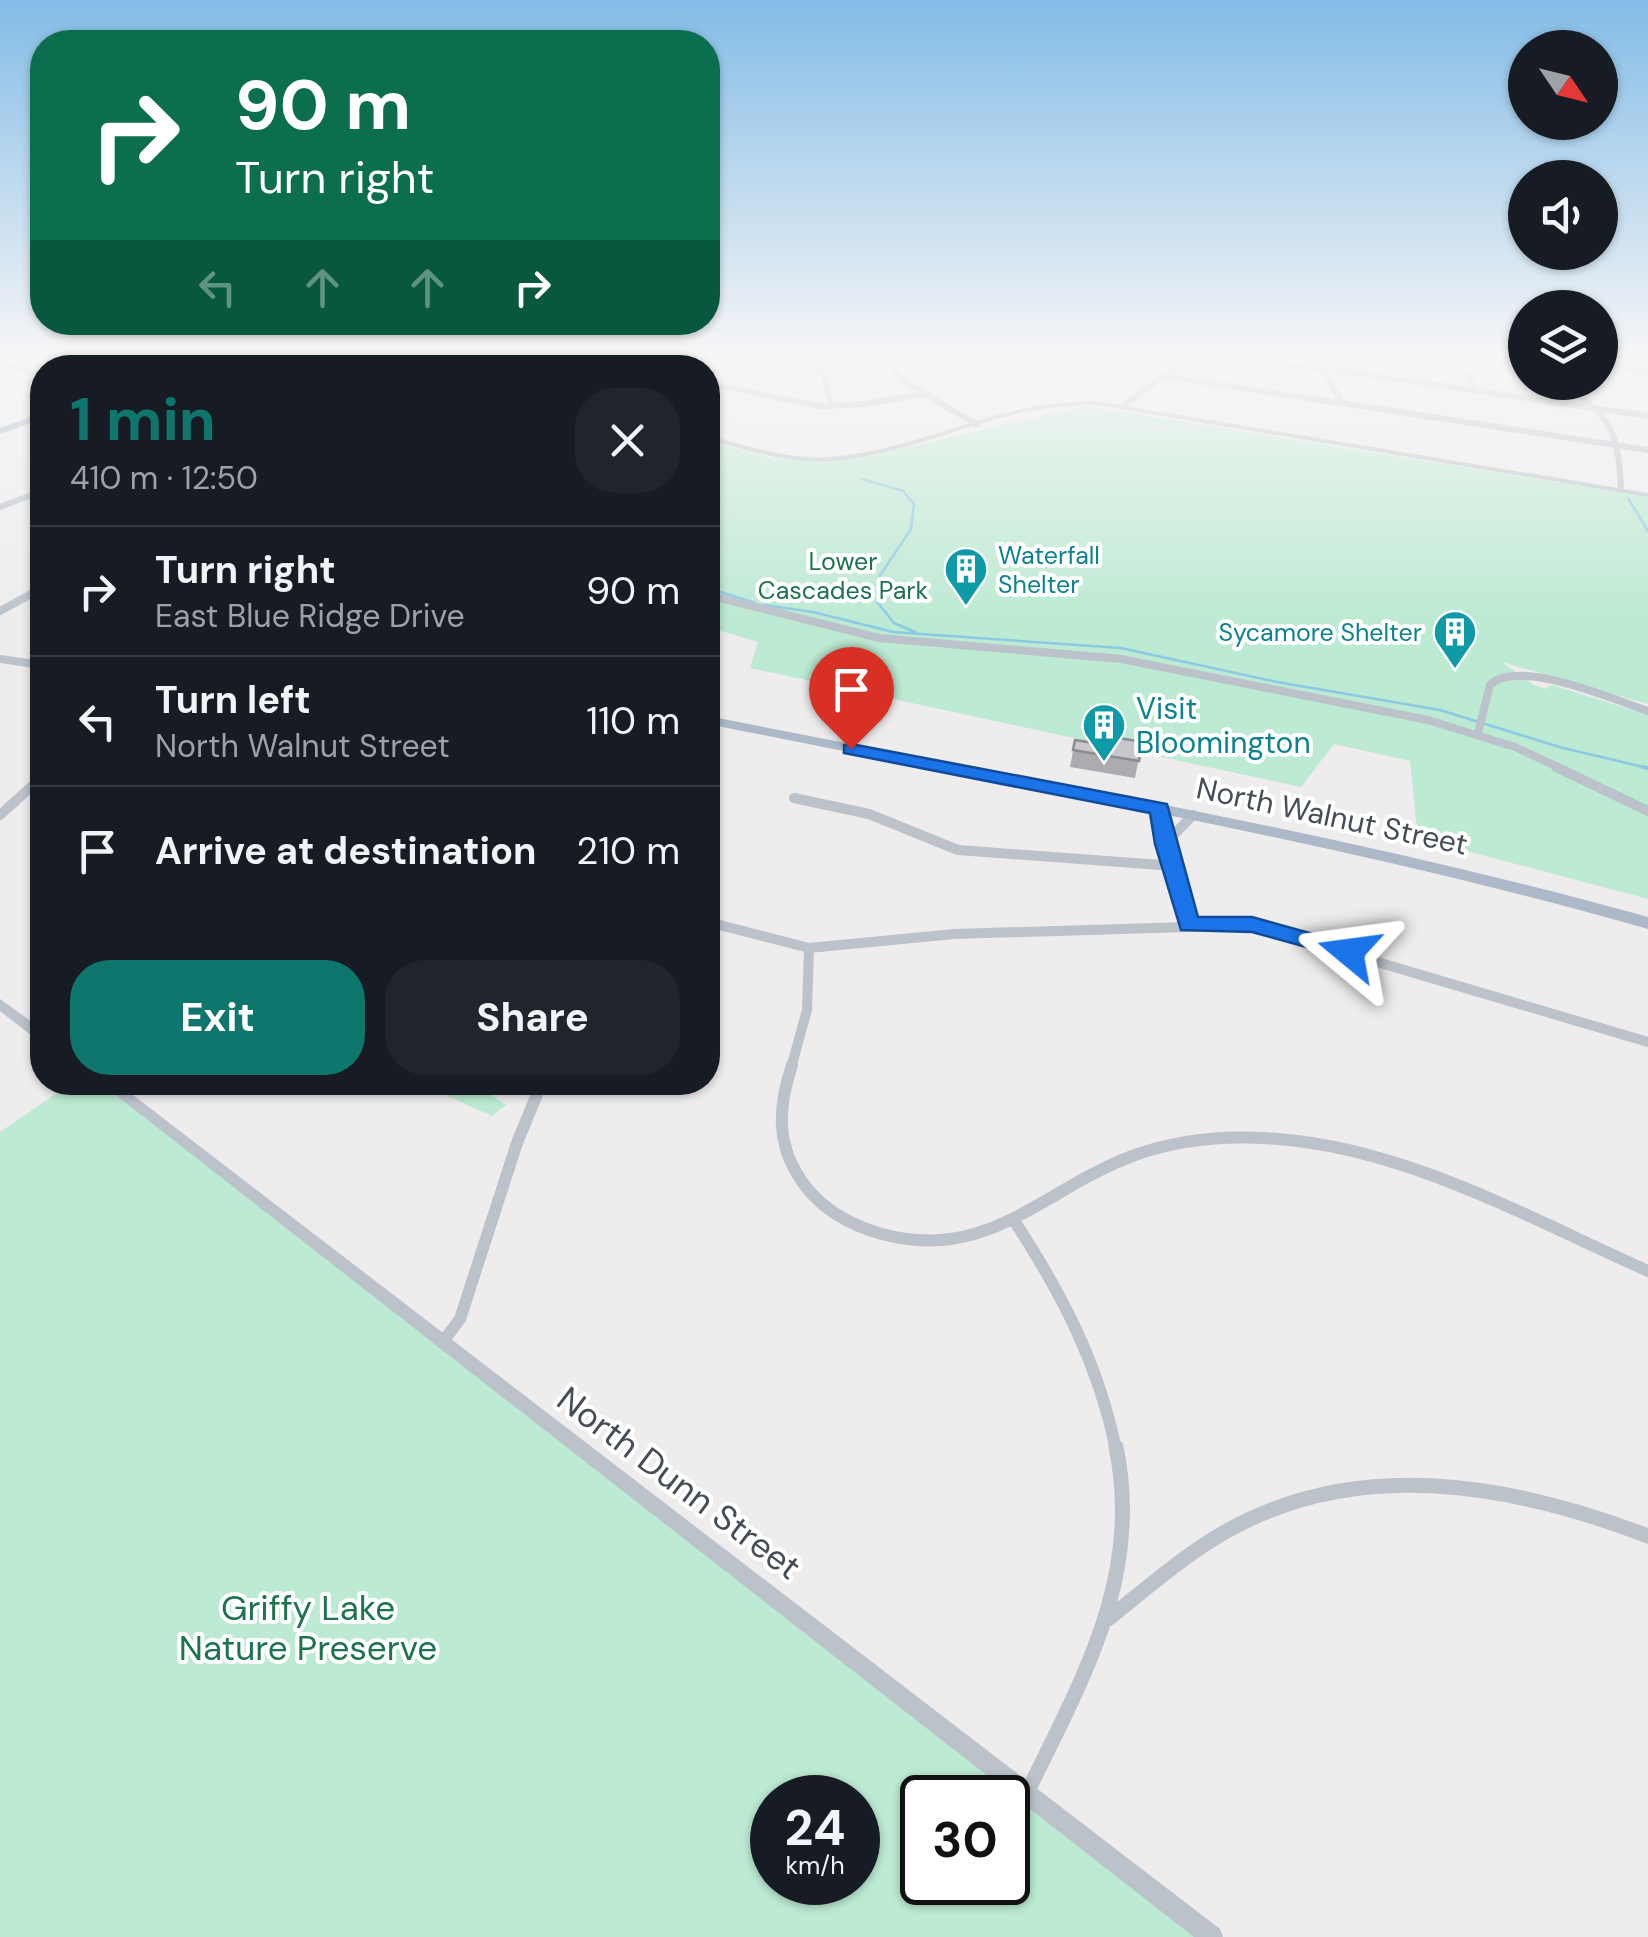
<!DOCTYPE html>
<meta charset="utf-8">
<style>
:root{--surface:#171b24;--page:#20242c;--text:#f1f3f6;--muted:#9ea1a6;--line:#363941;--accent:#0f766e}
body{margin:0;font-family:"DM Sans",sans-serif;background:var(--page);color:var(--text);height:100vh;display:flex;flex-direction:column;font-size:38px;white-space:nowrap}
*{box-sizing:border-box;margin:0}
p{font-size:32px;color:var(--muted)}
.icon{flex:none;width:55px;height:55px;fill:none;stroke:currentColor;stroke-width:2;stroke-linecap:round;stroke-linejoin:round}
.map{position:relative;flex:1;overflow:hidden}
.panel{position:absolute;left:30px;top:355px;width:690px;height:740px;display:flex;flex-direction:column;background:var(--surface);border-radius:40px;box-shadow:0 2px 8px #0004}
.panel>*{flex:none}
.top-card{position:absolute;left:30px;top:30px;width:690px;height:305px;border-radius:40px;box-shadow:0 2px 8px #0004;background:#0b6e4f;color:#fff;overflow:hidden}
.needle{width:65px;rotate:125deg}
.buttons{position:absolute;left:1508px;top:30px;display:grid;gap:20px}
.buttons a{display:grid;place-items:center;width:110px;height:110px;border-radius:50%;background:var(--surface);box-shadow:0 2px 8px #0004;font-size:50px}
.speed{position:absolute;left:750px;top:1775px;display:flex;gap:20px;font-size:50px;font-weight:700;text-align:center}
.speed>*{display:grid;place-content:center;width:130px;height:130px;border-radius:50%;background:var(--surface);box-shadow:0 2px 8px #0004;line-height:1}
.speed small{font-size:25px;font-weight:400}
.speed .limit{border:5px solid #111;border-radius:15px;background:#fff;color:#111}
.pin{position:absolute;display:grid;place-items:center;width:85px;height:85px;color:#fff;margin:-102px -42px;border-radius:50% 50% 50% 0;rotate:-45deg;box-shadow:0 0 10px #0007}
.pin .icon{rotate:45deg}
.me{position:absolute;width:110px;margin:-55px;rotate:286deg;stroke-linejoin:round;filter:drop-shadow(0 0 8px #0008)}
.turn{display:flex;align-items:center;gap:35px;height:210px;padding:0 40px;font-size:45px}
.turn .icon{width:130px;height:130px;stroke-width:2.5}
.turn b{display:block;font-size:70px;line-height:85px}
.lanes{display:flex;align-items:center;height:95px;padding:0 40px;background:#0003;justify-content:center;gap:50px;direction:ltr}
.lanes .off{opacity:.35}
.round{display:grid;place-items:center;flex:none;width:105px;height:105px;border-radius:40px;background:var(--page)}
.overview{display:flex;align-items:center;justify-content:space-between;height:170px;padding:0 40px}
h1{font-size:60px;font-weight:700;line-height:75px;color:var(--accent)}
.button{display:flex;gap:20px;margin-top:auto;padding:20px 40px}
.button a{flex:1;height:115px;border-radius:40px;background:var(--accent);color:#fff;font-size:40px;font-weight:700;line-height:115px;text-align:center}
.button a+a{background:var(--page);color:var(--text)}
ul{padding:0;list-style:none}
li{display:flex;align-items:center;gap:30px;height:130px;padding:0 40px;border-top:2px solid var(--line)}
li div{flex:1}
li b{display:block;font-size:38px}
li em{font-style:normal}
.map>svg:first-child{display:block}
.green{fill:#bcead2;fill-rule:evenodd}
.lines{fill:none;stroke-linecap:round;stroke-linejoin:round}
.stream-far1{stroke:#8cc9e5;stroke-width:2.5}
.stream{stroke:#8cc9e5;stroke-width:4}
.minor-far4{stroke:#bbc2ca;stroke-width:6}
.minor-far3{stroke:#bbc2ca;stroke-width:8}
.minor-far2{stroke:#bbc2ca;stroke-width:10}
.minor-far1{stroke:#bbc2ca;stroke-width:12}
.minor{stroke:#bbc2ca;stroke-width:15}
.tertiary{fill:#bbc2ca;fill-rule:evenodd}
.primary{fill:#adb8c9;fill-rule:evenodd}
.trunk{fill:#9aa9c0;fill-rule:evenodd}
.wall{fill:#ababb1}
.building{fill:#c7c7ce;stroke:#8b8b90;stroke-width:2.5}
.route{fill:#1a73e8;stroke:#114b97;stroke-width:2.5}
.labels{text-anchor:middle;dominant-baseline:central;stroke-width:8;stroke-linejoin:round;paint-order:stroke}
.far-culture-label{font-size:25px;fill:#0d838f;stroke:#fff;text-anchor:start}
.far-park-label{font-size:25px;fill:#1c7350;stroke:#fff}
.culture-label{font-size:30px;fill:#0d838f;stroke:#fff;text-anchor:start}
.street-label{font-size:30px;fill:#464d58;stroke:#fff}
.near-street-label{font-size:35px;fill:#464d58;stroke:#fff}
.near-park-label{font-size:35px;fill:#1c7350;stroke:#fff}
</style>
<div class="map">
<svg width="1648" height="1937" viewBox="0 0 1648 1937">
<rect width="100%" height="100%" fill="#eeecec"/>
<path class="green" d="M1085,406L1648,497V704L1502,662L1534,685L1545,689L1552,685L1648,715V899L1418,838L1410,761L1334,744L1301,787L750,668L758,642L708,627V441L771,458L830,461L870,456Z
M73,1082L106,1083L1212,1937H0V1132ZM772,1798H858V1882H772ZM922,1798H1008V1882H922Z
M419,1083H475L506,1105L492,1116Z"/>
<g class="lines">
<path class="stream-far1" d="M862,479L903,491L914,504L911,529L879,577L878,603L894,623L917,633
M1628,498L1648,531
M708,588L755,603
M764,605L813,612L893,632L1121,648L1277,682L1440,710L1563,748L1648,768"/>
<path class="stream" d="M1643,767L1648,768"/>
<path class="minor-far4" d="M78,353L109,368
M657,353L669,368
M769,353L803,362L823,374L832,406
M882,353L904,381L977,425
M1313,353L1342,403
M1417,353L1455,365L1472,380L1471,390
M1513,353L1525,361
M1600,364L1648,373
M1287,367L1321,368L1648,416
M1163,376L1648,450
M1559,382C1611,416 1618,428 1621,490
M708,383L819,406L865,404L922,394
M1121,407L1195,353
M0,507L42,491"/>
<path class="minor-far3" d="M708,595L879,638L1121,659L1428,720L1515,747L1562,769
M0,611L42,588
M0,659L42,665
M1478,733L1490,685C1517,657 1615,700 1648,711"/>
<path class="minor-far2" d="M1556,767L1648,811
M794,798L869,814L958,850L1174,866
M1160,809L1165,844L1189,925
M0,815L42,777
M1165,844L1193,815
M708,922L809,948L954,934L1252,925L1648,1042
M791,1068L807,1010L809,948"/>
<path class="minor-far1" d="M792,1065C777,1110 776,1148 806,1187C825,1211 853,1226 882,1234C989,1263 1044,1188 1135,1155C1180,1139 1230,1135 1278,1139C1408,1149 1531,1219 1648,1271
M1015,1222C1062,1294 1099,1365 1116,1450
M442,1343L460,1319L517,1143L542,1082"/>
<path class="minor" d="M1108,1619C1146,1589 1183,1556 1225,1532C1358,1456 1512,1484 1648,1536
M1028,1791C1082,1679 1143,1577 1116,1447"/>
<path class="tertiary" d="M433,353H441L487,368H476Z
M1095,401L1648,493V497L1095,405C1071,406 1049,407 1025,412C960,426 897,457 829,461C788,464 747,451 708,439V435C748,446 788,460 830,457C897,452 960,422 1026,408C1049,403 1072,402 1095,401Z
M0,999L42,1029V1041L37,1040L0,1011Z
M99,1082H116L1220,1929L1223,1937H1194Z"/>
<path class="primary" d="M0,360L42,373V379L0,366Z
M708,716C1023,779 1339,831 1648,917V929C1339,841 1023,788 708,724Z"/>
<path class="trunk" d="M225,353H238L197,368H182Z
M42,413V419L0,434V428Z"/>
</g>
<path class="wall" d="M1075,740L1088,742H1142L1135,778L1070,767Z"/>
<path class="building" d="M1090,733L1142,742L1139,761L1073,750L1075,740L1088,742Z"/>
<linearGradient id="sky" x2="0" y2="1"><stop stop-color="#83bce7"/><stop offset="0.57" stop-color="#f7f6f6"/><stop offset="1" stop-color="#f7f6f6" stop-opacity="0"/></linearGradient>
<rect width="1648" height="624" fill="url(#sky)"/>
<path class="route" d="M851,744L1167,804L1198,917H1252L1357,946L1360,952L1349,959L1252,932L1181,930L1155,844L1150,813L844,753V745Z"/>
<defs>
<g id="building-pin" transform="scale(2.25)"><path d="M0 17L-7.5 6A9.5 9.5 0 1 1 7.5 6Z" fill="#0f9aa8" stroke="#fff"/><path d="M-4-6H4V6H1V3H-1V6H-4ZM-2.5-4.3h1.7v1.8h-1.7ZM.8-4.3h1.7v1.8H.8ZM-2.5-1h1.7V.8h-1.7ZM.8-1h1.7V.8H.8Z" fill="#fff"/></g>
</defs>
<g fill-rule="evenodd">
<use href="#building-pin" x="966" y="569"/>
<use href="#building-pin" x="1455" y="632"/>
<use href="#building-pin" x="1104" y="725"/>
</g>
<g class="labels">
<g class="far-culture-label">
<text x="998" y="555">Waterfall<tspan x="998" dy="29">Shelter</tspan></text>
<text x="1422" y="632" text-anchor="end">Sycamore Shelter</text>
</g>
<g class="far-park-label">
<text x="843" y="561">Lower<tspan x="843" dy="29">Cascades Park</tspan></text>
</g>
<g class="culture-label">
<text x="1136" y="708">Visit<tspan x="1136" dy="34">Bloomington</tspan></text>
</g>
<g class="street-label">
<text transform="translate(1332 816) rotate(12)">North Walnut Street</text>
</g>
<g class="near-street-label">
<text transform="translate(679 1483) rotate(37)">North Dunn Street</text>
</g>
<g class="near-park-label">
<text x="308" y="1608">Griffy Lake<tspan x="308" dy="40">Nature Preserve</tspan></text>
</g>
</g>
</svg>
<div class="buttons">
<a><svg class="needle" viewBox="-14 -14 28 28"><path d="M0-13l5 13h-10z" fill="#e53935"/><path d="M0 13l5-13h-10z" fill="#9ea1a6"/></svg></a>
<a><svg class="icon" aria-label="sound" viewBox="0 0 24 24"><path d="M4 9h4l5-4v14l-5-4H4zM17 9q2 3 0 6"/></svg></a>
<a><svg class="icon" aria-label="layers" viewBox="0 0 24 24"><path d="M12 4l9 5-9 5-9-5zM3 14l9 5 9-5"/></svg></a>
</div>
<div class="speed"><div>24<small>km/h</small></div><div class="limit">30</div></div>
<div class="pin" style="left:851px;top:749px;background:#d93025"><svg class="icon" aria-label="arrive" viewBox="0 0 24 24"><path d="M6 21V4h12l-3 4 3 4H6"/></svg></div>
<svg class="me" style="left:1349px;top:952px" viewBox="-20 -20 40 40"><path d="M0-17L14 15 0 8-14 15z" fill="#1a73e8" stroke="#fff" stroke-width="4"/></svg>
<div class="top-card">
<div class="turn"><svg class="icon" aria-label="right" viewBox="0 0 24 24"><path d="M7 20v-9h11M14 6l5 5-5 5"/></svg><div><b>90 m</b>Turn right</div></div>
<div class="lanes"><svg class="icon off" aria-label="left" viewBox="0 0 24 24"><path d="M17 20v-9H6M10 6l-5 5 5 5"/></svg><svg class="icon off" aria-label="ahead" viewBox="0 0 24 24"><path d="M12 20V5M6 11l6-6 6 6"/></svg><svg class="icon off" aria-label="ahead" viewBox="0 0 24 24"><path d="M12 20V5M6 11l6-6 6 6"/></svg><svg class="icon" aria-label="right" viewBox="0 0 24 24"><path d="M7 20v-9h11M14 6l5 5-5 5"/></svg></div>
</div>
<section class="panel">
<div class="overview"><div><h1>1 min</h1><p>410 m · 12:50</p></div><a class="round"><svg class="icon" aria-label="close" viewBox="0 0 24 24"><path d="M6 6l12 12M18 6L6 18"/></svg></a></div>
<ul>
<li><svg class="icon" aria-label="right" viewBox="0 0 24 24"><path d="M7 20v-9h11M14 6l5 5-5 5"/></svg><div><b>Turn right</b><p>East Blue Ridge Drive</p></div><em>90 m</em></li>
<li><svg class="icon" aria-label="left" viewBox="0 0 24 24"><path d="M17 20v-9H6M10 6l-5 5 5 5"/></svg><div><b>Turn left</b><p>North Walnut Street</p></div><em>110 m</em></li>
<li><svg class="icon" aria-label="arrive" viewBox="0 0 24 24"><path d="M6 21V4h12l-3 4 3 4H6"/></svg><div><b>Arrive at destination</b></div><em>210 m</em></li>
</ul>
<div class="button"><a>Exit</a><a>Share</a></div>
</section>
</div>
